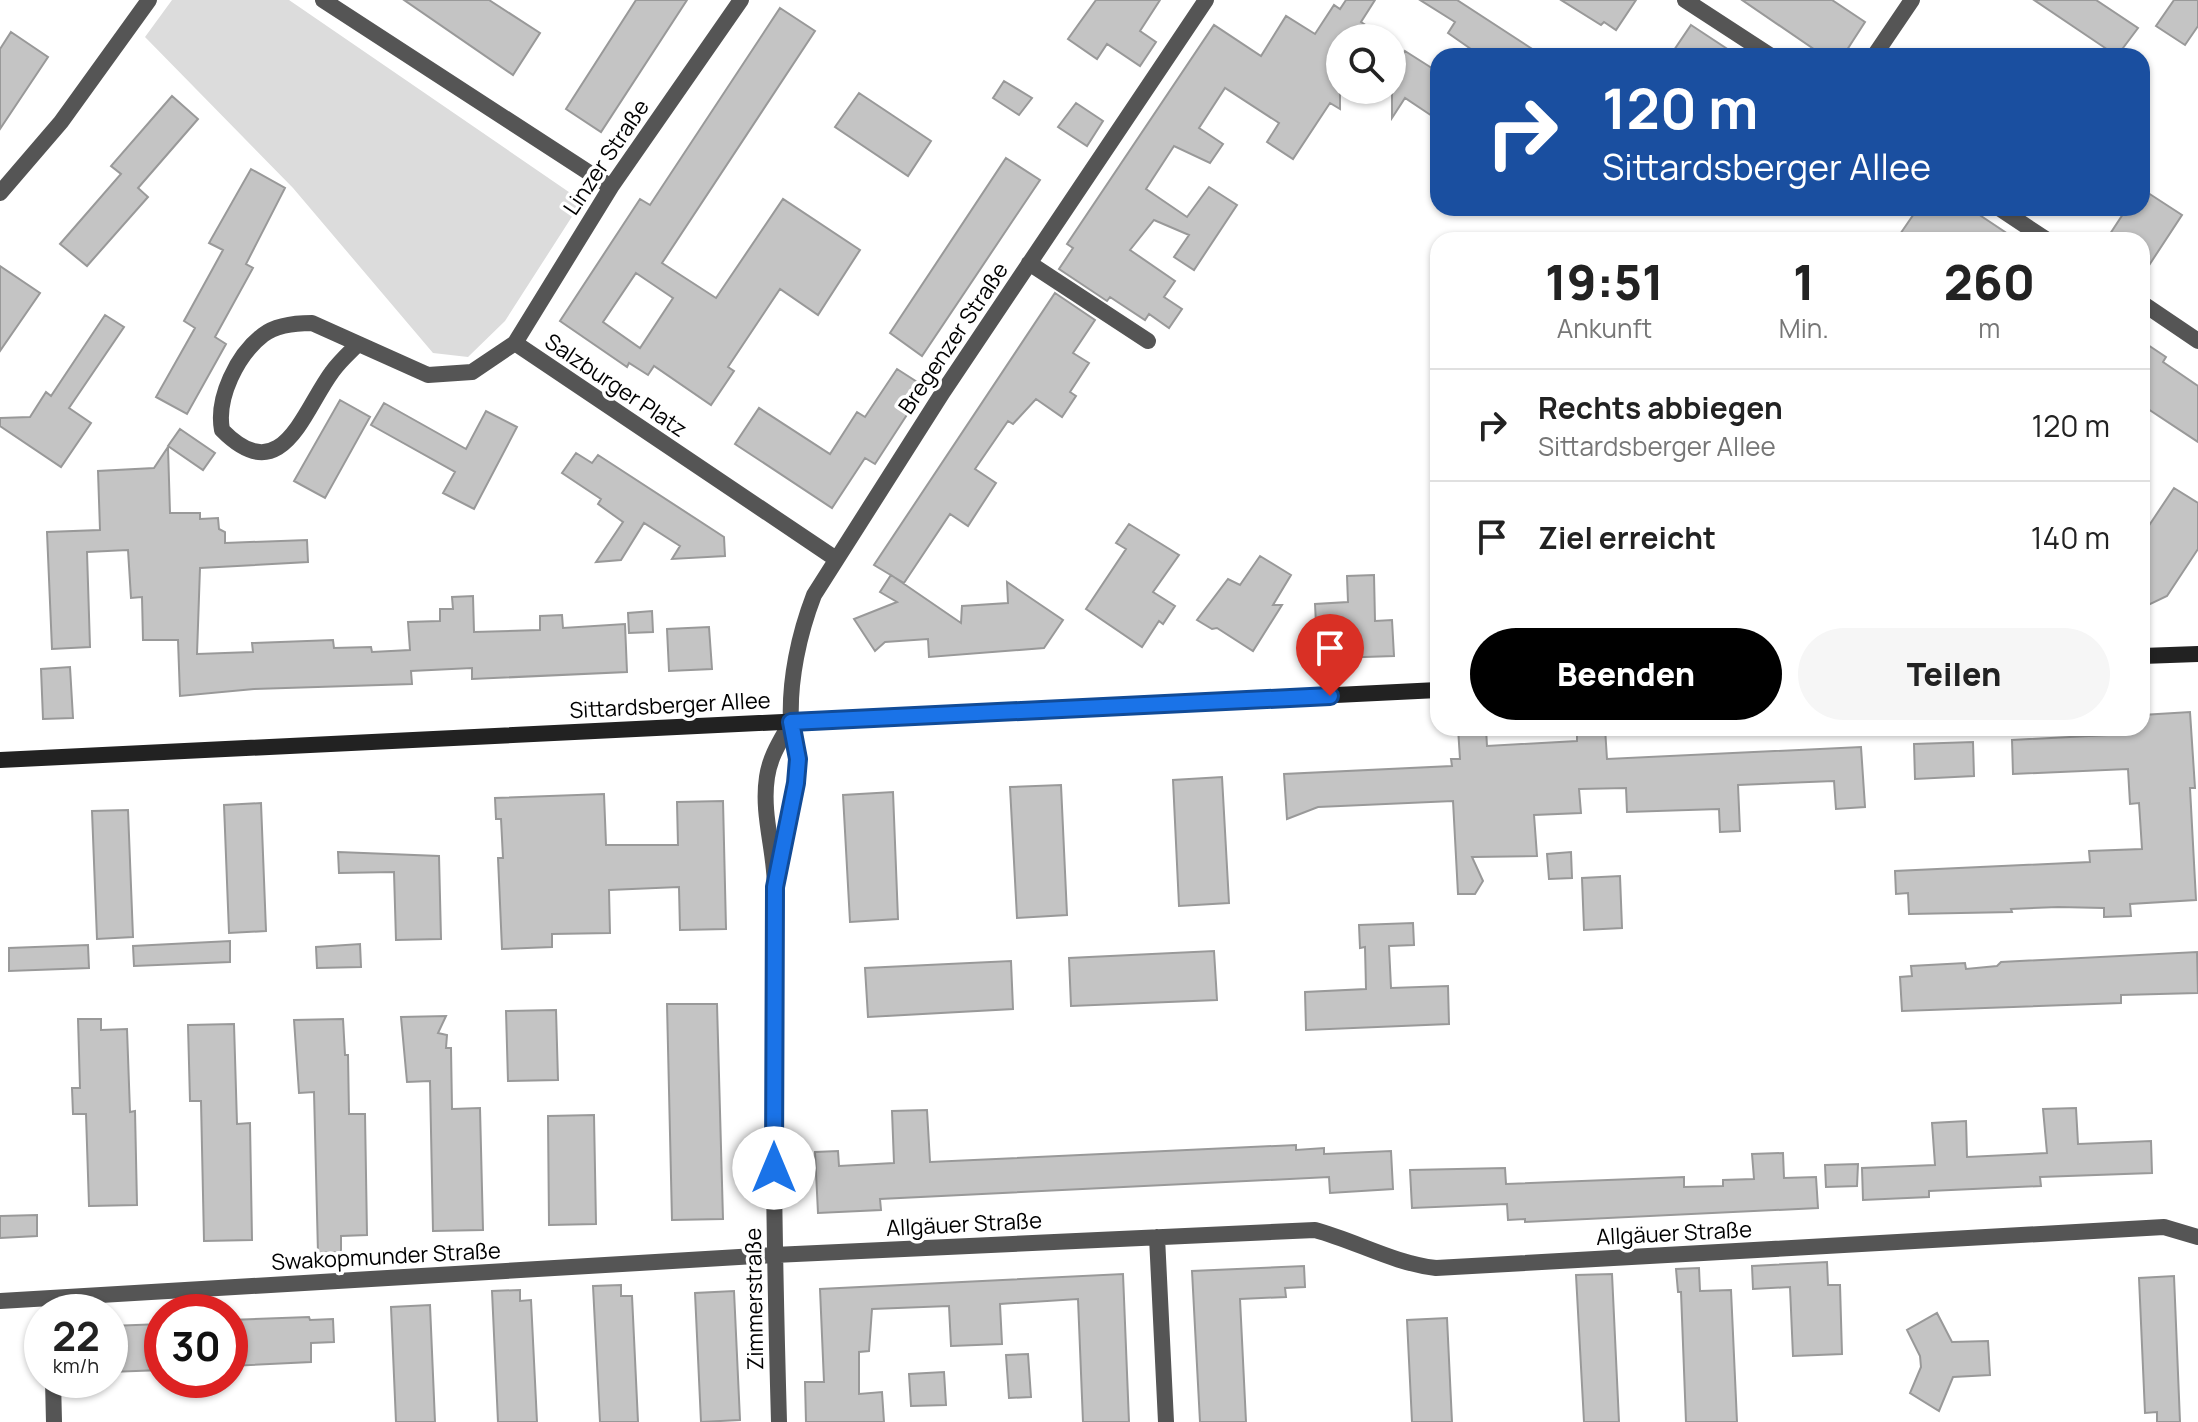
<!DOCTYPE html>
<html lang="de">
<meta charset="utf-8">
<style>
:root{--surface:#fff;--page:#f6f6f6;--text:#222;--muted:#767676;--line:#e0e0e0;--accent:#000}
body{margin:0;font-family:Manrope,sans-serif;background:var(--page);color:var(--text);height:100vh;display:flex;flex-direction:column;font-size:30px;white-space:nowrap}
*{box-sizing:border-box;margin:0}
p{font-size:26px;color:var(--muted)}
.icon{flex:none;width:44px;height:44px;fill:none;stroke:currentColor;stroke-width:2;stroke-linecap:round;stroke-linejoin:round}
.map{position:relative;flex:1;overflow:hidden}
.panel{position:absolute;left:1430px;top:232px;width:720px;height:504px;display:flex;flex-direction:column;background:var(--surface);border-radius:24px;box-shadow:0 2px 6px #0004}
.panel>*{flex:none}
.banner{position:absolute;left:1430px;top:48px;width:720px;height:168px;border-radius:24px;box-shadow:0 2px 6px #0004;background:#1a4fa0;color:#fff;overflow:hidden}
.controls{position:absolute;left:1326px;top:24px;display:grid;gap:16px}
.controls a{display:grid;place-items:center;width:80px;height:80px;border-radius:50%;background:var(--surface);box-shadow:0 2px 6px #0004;font-size:40px}
.speed{position:absolute;left:24px;top:1294px;display:flex;gap:16px;font-size:40px;font-weight:700;text-align:center}
.speed>*{display:grid;place-content:center;width:104px;height:104px;border-radius:50%;background:var(--surface);box-shadow:0 2px 6px #0004;line-height:1}
.speed small{font-size:20px;font-weight:400}
.speed .limit{border:12px solid #d22;background:#fff;color:#111}
.pin{position:absolute;display:grid;place-items:center;width:68px;height:68px;color:#fff;margin:-82px -34px;border-radius:50% 50% 50% 0;rotate:-45deg;box-shadow:0 0 8px #0007}
.pin .icon{rotate:45deg}
.me{position:absolute;width:88px;margin:-44px;rotate:0deg;stroke-linejoin:round;filter:drop-shadow(0 0 6px #0008)}
.turn{display:flex;align-items:center;gap:28px;height:168px;padding:0 40px;font-size:36px}
.turn .icon{width:104px;height:104px;stroke-width:2.5}
.turn b{display:block;font-size:56px;line-height:68px}
.eta{display:flex;justify-content:space-evenly;align-items:center;height:136px;text-align:center}
.eta b{font-size:48px;font-weight:800;line-height:56px}
.primary-button{display:flex;gap:16px;margin-top:auto;padding:16px 40px}
.primary-button a{flex:1;height:92px;border-radius:48px;background:var(--accent);color:#fff;font-size:32px;font-weight:800;line-height:92px;text-align:center}
.primary-button a+a{background:var(--page);color:var(--text)}
ul{padding:0;list-style:none}
li{display:flex;align-items:center;gap:24px;height:112px;padding:0 40px;border-top:2px solid var(--line)}
li div{flex:1}
li b{display:block;font-size:30px}
li em{font-style:normal}
.map>svg:first-child{display:block}
.green{fill:#dcdcdc}
.building{fill:#c4c4c4;stroke:#999;stroke-width:2;fill-rule:evenodd}
.lines{fill:none;stroke-linecap:round;stroke-linejoin:round}
.minor{stroke:#555;stroke-width:16}
.secondary{stroke:#222;stroke-width:16}
.route-casing{stroke:#114b97;stroke-width:20}
.route{stroke:#1a73e8;stroke-width:14}
.labels{text-anchor:middle;dominant-baseline:central;stroke-width:7;stroke-linejoin:round;paint-order:stroke}
.street-label{font-size:22px;fill:#000;stroke:#fff}
</style>
<div class="map">
<svg width="2198" height="1422" viewBox="0 0 2198 1422">
<rect width="100%" height="100%" fill="#fff"/>
<path class="green" d="M172,0H289L582,201L505,321L468,357L433,353L293,188L145,37Z"/>
<path class="building" d="M404,0H489L540,33L513,75Z
M636,0H687L601,132L566,109Z
M1096,0H1160L1140,31L1156,42L1140,66L1107,44L1097,59L1068,39Z
M1346,0H1375L1361,22L1386,38H1340V109L1330,103L1293,159L1267,142L1279,123L1225,88L1199,128L1223,144L1210,163L1174,146L1146,189L1187,217L1209,187L1237,205L1194,270L1174,257L1189,235L1154,220L1130,250L1175,281L1164,297L1182,309L1169,328L1149,314L1145,320L1110,297L1107,301L1059,269L1073,248L1067,244L1214,25L1261,56L1286,16L1315,34L1334,5L1340,9Z
M1420,0H1457L1543,56H1481L1448,33L1455,22Z
M1561,0H1636L1616,30L1604,22L1601,25Z
M1742,0H1832L1865,22L1843,56H1824Z
M2034,0H2096L2138,28L2117,56Z
M2174,0H2198V26L2185,45L2156,26Z
M780,8L815,31L662,263L716,298L783,199L860,250L818,315L780,289L728,367L734,371L711,405L654,366L648,375L629,363L627,367L560,321L640,199L650,205ZM636,273L673,298L640,348L603,322Z
M1691,25L1738,56H1670Z
M11,32L48,57L0,129V49Z
M1405,51L1438,72V120L1405,98L1392,118V71Z
M1004,81L1032,98L1019,115L993,98Z
M859,93L931,141L908,176L835,127Z
M172,96L198,119L138,188L148,197L87,266L60,244L121,174L111,166Z
M1076,103L1103,121L1087,146L1058,127Z
M1006,158L1040,180L922,356L890,333Z
M251,169L285,188L246,264L253,268L215,337L226,344L187,414L156,397L195,328L184,321L223,250L209,243Z
M2142,189L2182,215L2142,276V240H2106L2127,208H2142Z
M1918,208H1969L2017,240H1896Z
M0,266L40,293L0,351Z
M1055,293L1095,320L1073,353L1089,363L1070,392L1076,396L1062,417L1036,399L1013,424L1008,421L975,469L996,483L968,526L950,514L904,583L874,565Z
M105,315L124,327L69,408L91,423L61,467L0,426V418L30,417L46,392L51,396Z
M2142,341L2166,357L2163,362L2198,386V442L2142,405Z
M897,369L925,387L875,464L865,458L832,508L735,444L759,408L830,454L857,412L865,417Z
M340,400L370,417L325,498L294,481Z
M384,403L466,449L486,411L517,427L474,509L443,493L455,472L371,425Z
M180,429L215,453L203,470L168,446Z
M168,447L170,513H200V519L218,518L219,529L225,532V543L307,540L308,562L200,568L197,654L253,652L252,643L333,640L334,648L371,647L372,652L410,650L408,622L440,621V609H453L452,597L473,596L474,632L540,630V616L562,615L563,628L625,624L627,672L472,679V668L411,671L412,684L254,689L180,696L178,640H143L142,597L131,598L128,550L87,552L90,647L52,649L47,532L100,530L98,471L154,468Z
M576,453L592,463L598,455L724,537L725,556L672,559L680,546L644,523L621,560L596,562L623,522L598,504L601,499L562,473Z
M2174,488L2198,503V549L2167,596L2142,608V536Z
M1129,524L1179,555L1153,592L1175,606L1163,624L1159,621L1142,647L1086,609L1126,549L1116,543Z
M1260,556L1291,575L1273,605H1282L1253,651L1217,628L1212,629L1197,620L1228,579L1240,585Z
M891,575L961,623L962,606L1008,603L1007,582L1063,620L1044,648L929,657L928,639L885,642L875,651L854,619L897,602L880,592Z
M1374,575L1375,621L1392,620L1394,656L1334,658L1333,644H1317L1315,604L1348,602L1347,576Z
M652,611L653,632L629,633L628,613Z
M709,627L712,669L669,671L667,629Z
M70,667L73,718L43,719L41,669Z
M2190,712L2195,788H2190L2196,900L2130,904L2131,916L2104,917V908L2058,907L2011,909L2012,912L1909,914L1908,893L1896,894L1895,871L2090,862L2089,851L2142,849L2139,803L2130,804L2128,769L2013,774L2012,740L2107,735V728H2142V715Z
M1458,728H1486L1487,746L1577,741V728H1605L1607,759L1861,747L1865,807L1836,809L1834,781L1738,785L1740,831L1720,832L1719,809L1627,812L1626,788L1579,789L1581,813L1534,815L1537,856L1472,857L1483,881L1475,894H1458L1453,801L1318,807L1287,819L1284,774L1452,766L1451,759H1460Z
M1973,742L1974,776L1915,779L1914,744Z
M1222,777L1229,903L1179,906L1173,780Z
M1061,785L1067,915L1017,918L1010,787Z
M893,792L898,919L850,922L843,795Z
M604,794L606,845H678L677,802L723,801L726,929L680,930L679,887L609,890L610,933L552,934V947L502,949L498,858H503L501,819H496L495,798Z
M261,803L266,931L229,933L224,805Z
M128,810L133,937L97,939L92,811Z
M338,852L439,856L441,939L396,940L394,872L339,873Z
M1571,852L1572,878L1549,879L1547,854Z
M1620,876L1622,928L1584,930L1582,878Z
M1413,923L1414,945L1389,946L1391,988L1448,986L1449,1024L1306,1030L1305,992L1366,989L1365,947L1360,948L1359,925Z
M230,941V962L134,966L133,946Z
M360,944L361,967L317,968L316,947Z
M88,945L89,968L9,971V948Z
M1214,951L1217,1000L1071,1006L1069,958Z
M2197,952L2198,993L2121,995V1003L1902,1011L1900,977L1912,976L1911,966L1965,963L1966,969L1997,966L2001,962Z
M1011,961L1013,1009L868,1017L865,968Z
M667,1004H717L723,1219L672,1220Z
M556,1010L558,1080L508,1081L506,1011Z
M446,1016L438,1033L447,1035L446,1048H451L452,1109L480,1108L483,1230L433,1231L430,1081L407,1082L401,1017Z
M78,1019H101V1030L127,1029L130,1112L135,1111L137,1205L89,1206L86,1114H73L72,1088H80Z
M343,1019L345,1055H348L349,1114H365L367,1235L341,1236V1252L318,1253L314,1092L299,1093L294,1020Z
M234,1024L237,1124L250,1123L252,1240L204,1241L201,1101H190L188,1025Z
M2076,1108L2078,1144L2151,1141L2152,1173L2040,1177L2041,1186L1929,1191V1197L1863,1200L1862,1168L1935,1165L1932,1123L1966,1121L1967,1157L2047,1153L2043,1109Z
M927,1110L930,1162L1296,1145V1150L1324,1148V1154L1391,1151L1393,1189L1330,1193L1329,1177L880,1199L881,1210L818,1213L815,1152L838,1151L839,1166L894,1163L892,1111Z
M594,1115L596,1224L549,1225L548,1116Z
M1783,1153L1784,1178L1816,1177L1818,1208L1525,1222V1219L1508,1220L1507,1204L1412,1208L1410,1170L1505,1168L1506,1184L1684,1177V1187L1723,1186V1180L1754,1179L1752,1154Z
M1858,1164L1857,1186L1826,1187L1825,1165Z
M37,1215V1236L0,1238V1216Z
M1827,1262L1828,1285H1840L1842,1354L1793,1356L1790,1287L1753,1289L1752,1266Z
M1304,1266L1305,1287L1285,1288L1286,1297L1240,1299L1246,1422H1200L1192,1271Z
M1699,1268L1700,1291L1731,1290L1737,1422H1686L1681,1292H1678L1676,1269Z
M1123,1274L1129,1422H1083L1078,1299L1000,1304L1002,1344L951,1346L949,1306L872,1309L869,1351L859,1352V1394L882,1392L884,1422H806L805,1382H824L820,1289Z
M1612,1274L1619,1422H1584L1576,1275Z
M2174,1276L2180,1422H2157V1412L2145,1413L2139,1278Z
M621,1285V1296H632L638,1422H600L593,1286Z
M520,1290V1301L531,1300L537,1422H498L492,1291Z
M734,1291L740,1420L701,1422L695,1293Z
M430,1305L435,1422H396L391,1307Z
M1937,1313L1952,1342L1988,1341L1990,1375L1953,1377L1939,1411L1910,1393L1921,1367L1920,1356L1907,1330Z
M309,1317L310,1320L333,1319L334,1342L311,1343V1362L230,1366V1320Z
M1447,1318L1452,1422H1412L1407,1320Z
M162,1324V1370L110,1372V1326Z
M1028,1354L1031,1397L1009,1398L1006,1355Z
M944,1372L946,1405L911,1406L909,1374Z"/>
<g class="lines">
<path class="minor" d="M323,0L611,187
M1685,0L1771,56
M1874,56L1912,0
M0,193L61,122L149,0
M1999,208L2047,240
M1029,263L1148,341
M2142,303L2198,341
M515,343L611,187L741,0
M358,344C349,353 339,362 332,372C303,411 282,491 222,430C216,398 237,355 263,335C276,325 296,323 312,323L428,375L472,372L515,343L836,559
M775,887C784,847 795,806 797,765C798,750 792,736 791,722C789,680 799,634 814,595L943,392L1206,0
M1157,1237L1166,1422
M0,1301L774,1255L1315,1230C1356,1241 1393,1263 1436,1268L2164,1227L2198,1237
M53,1380L54,1422
M779,1422C774,1245 771,1069 775,892C776,853 761,816 767,777C770,756 781,740 791,722"/>
<path class="secondary" d="M2142,656L2198,654
M0,760L1438,690"/>
</g>
<g class="lines">
<g class="route-casing">
<path id="route" d="M774,1168L775,887L796,783L798,759L791,722L1330,696"/>
</g>
<use href="#route" class="route"/>
</g>
<g class="labels">
<g class="street-label">
<text transform="translate(606 157) rotate(-56)">Linzer Straße</text>
<text transform="translate(953 338) rotate(-56)">Bregenzer Straße</text>
<text transform="translate(616 385) rotate(34)">Salzburger Platz</text>
<text transform="translate(670 705) rotate(-3)">Sittardsberger Allee</text>
<text transform="translate(964 1224) rotate(-3)">Allgäuer Straße</text>
<text transform="translate(1674 1233) rotate(-3)">Allgäuer Straße</text>
<text transform="translate(386 1256) rotate(-3)">Swakopmunder Straße</text>
<text transform="translate(754 1299) rotate(-91)">Zimmerstraße</text>
</g>
</g>
</svg>
<div class="controls">
<a><svg class="icon" aria-label="search" viewBox="0 0 24 24"><circle cx="10" cy="10" r="6"/><path d="M15 15l6 6"/></svg></a>
</div>
<div class="speed"><div>22<small>km/h</small></div><div class="limit">30</div></div>
<div class="pin" style="left:1330px;top:696px;background:#d93025"><svg class="icon" aria-label="arrive" viewBox="0 0 24 24"><path d="M6 21V4h12l-3 4 3 4H6"/></svg></div>
<svg class="me" style="left:774px;top:1168px" viewBox="-20 -20 40 40"><circle r="19" fill="#fff"/><path d="M0-13L10 11 0 6-10 11z" fill="#1a73e8"/></svg>
<div class="banner">
<div class="turn"><svg class="icon" aria-label="right" viewBox="0 0 24 24"><path d="M7 20v-9h11M14 6l5 5-5 5"/></svg><div><b>120 m</b>Sittardsberger Allee</div></div>
</div>
<section class="panel">
<div class="eta">
<div><b>19:51</b><p>Ankunft</p></div>
<div><b>1</b><p>Min.</p></div>
<div><b>260</b><p>m</p></div>
</div>
<ul>
<li><svg class="icon" aria-label="right" viewBox="0 0 24 24"><path d="M7 20v-9h11M14 6l5 5-5 5"/></svg><div><b>Rechts abbiegen</b><p>Sittardsberger Allee</p></div><em>120 m</em></li>
<li><svg class="icon" aria-label="arrive" viewBox="0 0 24 24"><path d="M6 21V4h12l-3 4 3 4H6"/></svg><div><b>Ziel erreicht</b></div><em>140 m</em></li>
</ul>
<div class="primary-button"><a>Beenden</a><a>Teilen</a></div>
</section>
</div>
